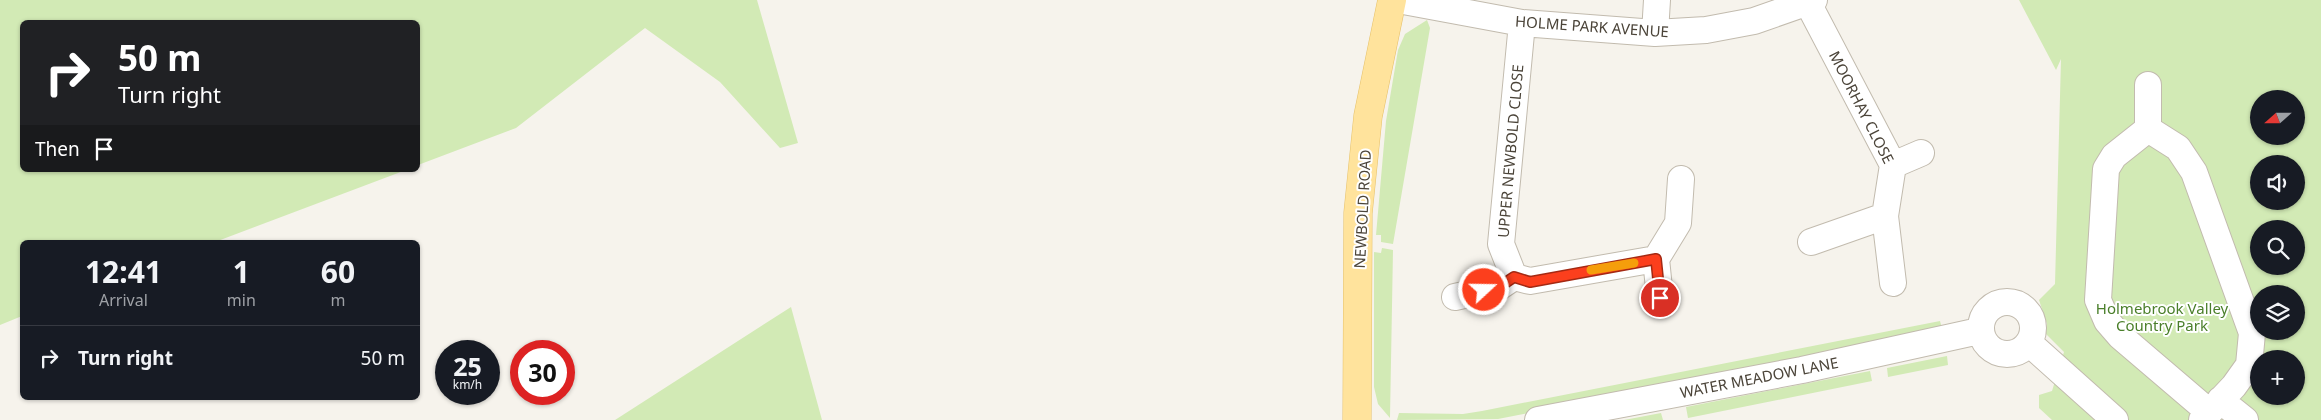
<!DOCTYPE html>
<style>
:root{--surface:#171b24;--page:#242831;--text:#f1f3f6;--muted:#9ea1a6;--line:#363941}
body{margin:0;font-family:"Noto Sans",sans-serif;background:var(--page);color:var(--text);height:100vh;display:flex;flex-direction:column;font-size:19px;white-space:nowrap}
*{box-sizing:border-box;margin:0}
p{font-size:16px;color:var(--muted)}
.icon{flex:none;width:28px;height:28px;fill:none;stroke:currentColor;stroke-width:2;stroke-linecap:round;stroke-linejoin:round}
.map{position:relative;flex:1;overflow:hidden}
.panel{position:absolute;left:20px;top:240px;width:400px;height:160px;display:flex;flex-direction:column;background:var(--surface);border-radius:8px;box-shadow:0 1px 4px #0004}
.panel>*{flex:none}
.guide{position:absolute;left:20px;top:20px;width:400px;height:152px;border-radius:8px;box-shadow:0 1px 4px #0004;background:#202124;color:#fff;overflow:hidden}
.needle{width:32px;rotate:249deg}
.tools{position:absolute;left:2250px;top:90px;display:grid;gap:10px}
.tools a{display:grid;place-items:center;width:55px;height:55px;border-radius:50%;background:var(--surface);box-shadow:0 1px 4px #0004;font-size:25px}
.speed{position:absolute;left:435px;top:340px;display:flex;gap:10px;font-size:25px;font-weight:700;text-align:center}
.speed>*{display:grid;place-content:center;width:65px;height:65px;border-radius:50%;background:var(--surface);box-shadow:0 1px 4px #0004;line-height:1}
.speed small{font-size:12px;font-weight:400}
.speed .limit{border:8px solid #d22;background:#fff;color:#111}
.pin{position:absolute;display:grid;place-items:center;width:42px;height:42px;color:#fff;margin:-21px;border:2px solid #fff;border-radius:50%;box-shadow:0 1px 5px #0007}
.me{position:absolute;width:55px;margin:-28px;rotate:69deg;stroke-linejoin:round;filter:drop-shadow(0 0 4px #0008)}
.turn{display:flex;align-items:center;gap:18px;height:105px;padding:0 15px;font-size:22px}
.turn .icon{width:65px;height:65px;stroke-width:2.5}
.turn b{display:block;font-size:35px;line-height:42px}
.then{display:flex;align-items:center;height:48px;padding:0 15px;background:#0003;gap:10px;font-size:19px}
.eta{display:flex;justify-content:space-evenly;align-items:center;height:85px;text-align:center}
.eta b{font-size:30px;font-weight:700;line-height:35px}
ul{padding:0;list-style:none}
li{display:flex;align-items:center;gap:15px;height:65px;padding:0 15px;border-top:1px solid var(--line)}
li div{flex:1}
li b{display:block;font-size:19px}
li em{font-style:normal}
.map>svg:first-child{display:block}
.green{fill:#d2eab5;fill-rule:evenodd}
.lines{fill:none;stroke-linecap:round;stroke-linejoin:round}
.minor-casing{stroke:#c2bbae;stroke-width:28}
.major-casing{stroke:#e6c16a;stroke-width:29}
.minor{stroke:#fff;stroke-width:26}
.major{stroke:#ffe39c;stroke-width:28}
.route-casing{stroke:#a42913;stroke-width:12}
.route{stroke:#fc3f1d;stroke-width:9}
.slow{stroke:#f59e0b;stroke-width:9}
.labels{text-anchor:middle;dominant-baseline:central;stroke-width:4;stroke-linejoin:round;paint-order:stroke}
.street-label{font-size:15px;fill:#4b4439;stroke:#fff}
.park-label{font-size:15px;fill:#4a7f2a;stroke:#fff}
</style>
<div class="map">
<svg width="2321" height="420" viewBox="0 0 2321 420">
<rect width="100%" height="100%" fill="#f6f3ec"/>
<path class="green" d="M0,0H757L798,143L780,148L720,82L645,28L516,128L418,165V22H22V170H406L215,242H22V316L0,325Z
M2019,0H2321V420H2052L2039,408V395L2052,391L2064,352L2045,333L2047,324L2039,300L2055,284L2061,59L2056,70ZM2259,99H2296V136H2259ZM2259,164H2296V201H2259ZM2259,229H2296V266H2259ZM2259,294H2296V331H2259ZM2259,359H2296V396H2259Z
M1427,20L1430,28L1393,244L1381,242V235H1376L1386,121L1398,50L1405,34Z
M1382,248L1393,250L1390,418L1378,404L1374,387V252L1381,253Z
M791,307L822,420H615Z
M1940,321L1943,332L1498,419L1397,420L1399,413L1463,414L1482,411Z
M1947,356L1948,365L1888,377L1887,368Z
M1870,371L1872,381L1688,418L1686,407Z
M1661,413L1663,420H1624Z"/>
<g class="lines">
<g class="minor-casing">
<path id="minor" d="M1398,0L1522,23L1655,33L1706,30L1754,21L1814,0
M1808,3L1893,165L1885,216L1893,283
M1655,33L1657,0
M2148,129L2114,156L2106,169L2098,300L2107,321L2120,336L2209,412
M2148,129L2178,148L2194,172L2252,333L2249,365L2234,386L2202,420
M2148,129V85
M1893,165L1921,153
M1811,242L1885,216
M1514,277L1501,244L1522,23
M1455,297L1499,287L1514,277L1530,281L1656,259
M1660,298L1656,259L1678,223L1681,179
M1981 328a26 26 0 1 1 52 0a26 26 0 1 1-52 0Z
M2029,343L2115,420
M2220,400L2245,420
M1538,420L1802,370L1979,331"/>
</g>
<g class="major-casing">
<path id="major" d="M1357,420L1358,213L1368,116L1392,0"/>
</g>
<use href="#minor" class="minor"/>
<use href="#major" class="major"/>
</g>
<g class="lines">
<g class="route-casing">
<path id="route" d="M1484,290L1499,287L1514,277L1530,282L1656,259L1660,298"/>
</g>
<use href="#route" class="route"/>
<path class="slow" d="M1591,270L1634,263"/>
</g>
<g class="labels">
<g class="street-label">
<text transform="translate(1592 26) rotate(4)">HOLME PARK AVENUE</text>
<text transform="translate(1862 107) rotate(63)">MOORHAY CLOSE</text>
<text transform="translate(1510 151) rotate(-85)">UPPER NEWBOLD CLOSE</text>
<text transform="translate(1362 209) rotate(-87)">NEWBOLD ROAD</text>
<text transform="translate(1759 377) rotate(-11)">WATER MEADOW LANE</text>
</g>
<g class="park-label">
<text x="2162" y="308">Holmebrook Valley<tspan x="2162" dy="17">Country Park</tspan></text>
</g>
</g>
</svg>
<div class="tools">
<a><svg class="needle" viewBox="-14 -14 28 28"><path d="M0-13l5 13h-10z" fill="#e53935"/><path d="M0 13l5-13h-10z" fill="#9ea1a6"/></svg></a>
<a><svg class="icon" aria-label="sound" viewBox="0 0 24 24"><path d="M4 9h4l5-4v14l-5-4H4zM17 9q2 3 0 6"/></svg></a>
<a><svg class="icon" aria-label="search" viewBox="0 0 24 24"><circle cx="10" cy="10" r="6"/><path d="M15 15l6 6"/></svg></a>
<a><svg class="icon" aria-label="layers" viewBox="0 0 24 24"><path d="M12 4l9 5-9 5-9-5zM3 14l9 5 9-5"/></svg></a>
<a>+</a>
</div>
<div class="speed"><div>25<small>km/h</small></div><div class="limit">30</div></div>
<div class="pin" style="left:1660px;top:298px;background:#d93025"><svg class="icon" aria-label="arrive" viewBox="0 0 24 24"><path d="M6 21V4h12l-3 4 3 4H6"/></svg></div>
<svg class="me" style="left:1484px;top:290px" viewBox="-20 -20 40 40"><circle r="17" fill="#fc3f1d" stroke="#fff" stroke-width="3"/><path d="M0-11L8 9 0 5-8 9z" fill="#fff"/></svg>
<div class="guide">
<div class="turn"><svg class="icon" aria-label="right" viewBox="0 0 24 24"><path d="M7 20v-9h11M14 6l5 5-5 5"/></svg><div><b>50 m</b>Turn right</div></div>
<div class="then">Then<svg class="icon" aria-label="arrive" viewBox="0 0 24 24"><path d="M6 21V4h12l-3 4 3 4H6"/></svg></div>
</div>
<section class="panel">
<div class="eta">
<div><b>12:41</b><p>Arrival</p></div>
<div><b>1</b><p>min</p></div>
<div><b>60</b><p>m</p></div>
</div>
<ul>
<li><svg class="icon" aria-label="right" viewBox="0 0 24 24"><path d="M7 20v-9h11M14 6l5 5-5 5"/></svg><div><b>Turn right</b></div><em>50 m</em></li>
</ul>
</section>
</div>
